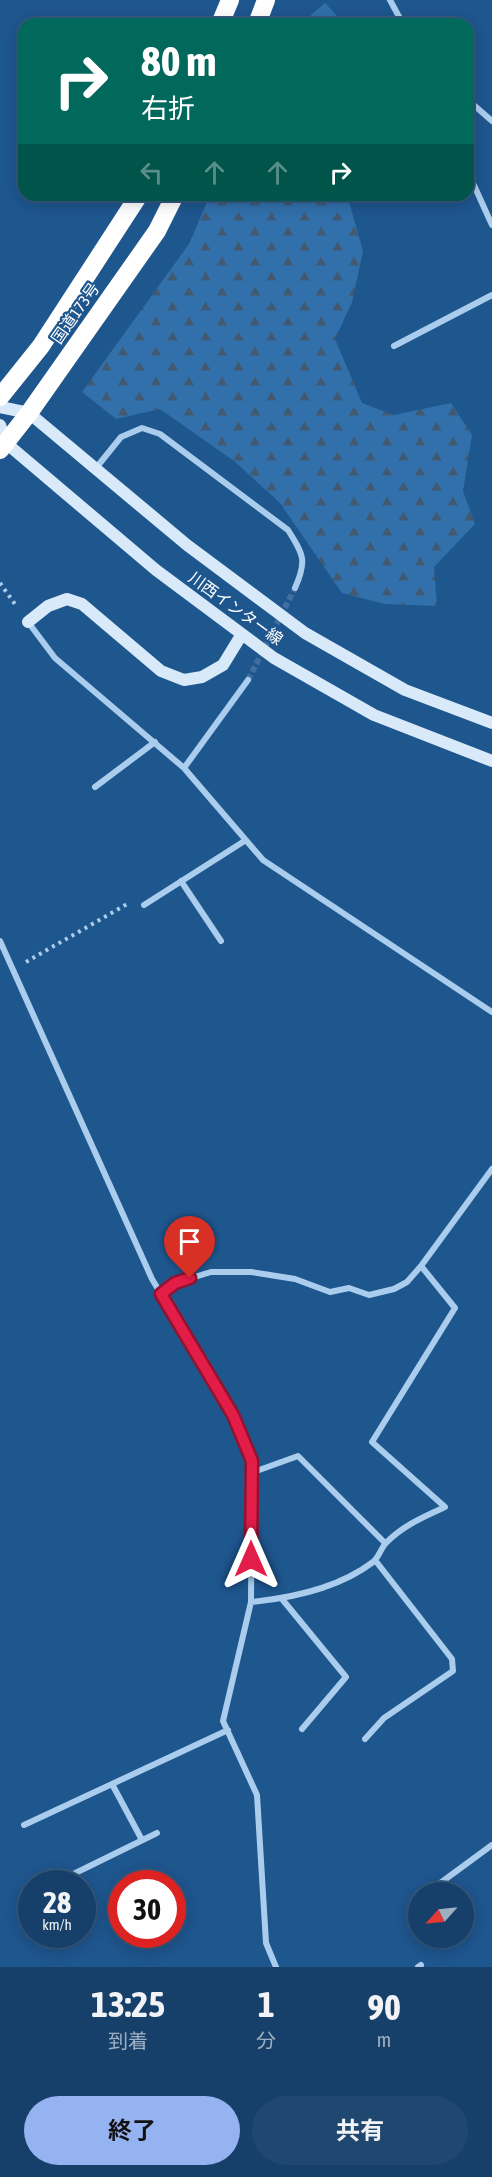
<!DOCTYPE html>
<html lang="ja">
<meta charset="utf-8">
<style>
:root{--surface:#16406a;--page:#1f4770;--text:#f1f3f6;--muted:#9eafc1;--line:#35597e;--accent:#95b2f1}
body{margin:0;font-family:"Asap Condensed","Noto Sans JP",sans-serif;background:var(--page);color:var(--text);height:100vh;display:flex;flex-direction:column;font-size:22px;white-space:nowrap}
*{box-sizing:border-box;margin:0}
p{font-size:20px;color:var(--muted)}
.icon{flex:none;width:33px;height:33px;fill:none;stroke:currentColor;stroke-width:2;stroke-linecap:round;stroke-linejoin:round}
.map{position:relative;height:1967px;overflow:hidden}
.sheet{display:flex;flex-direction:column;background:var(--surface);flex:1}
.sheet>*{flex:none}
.top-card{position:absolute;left:18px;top:18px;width:456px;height:183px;border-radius:18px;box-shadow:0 3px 15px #0003,0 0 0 2px var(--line);background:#00695c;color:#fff;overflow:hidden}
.needle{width:39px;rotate:243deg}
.buttons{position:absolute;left:408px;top:1882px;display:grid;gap:12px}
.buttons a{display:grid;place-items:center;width:66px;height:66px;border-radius:50%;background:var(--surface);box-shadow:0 3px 15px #0003,0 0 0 2px var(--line);font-size:30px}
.speed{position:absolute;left:18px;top:1870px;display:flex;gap:12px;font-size:30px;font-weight:700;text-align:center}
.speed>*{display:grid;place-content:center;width:78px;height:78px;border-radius:50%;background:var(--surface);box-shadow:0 3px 15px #0003,0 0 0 2px var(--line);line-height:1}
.speed small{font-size:15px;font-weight:400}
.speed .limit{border:9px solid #d22;background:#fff;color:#111}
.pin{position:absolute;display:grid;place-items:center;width:51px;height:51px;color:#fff;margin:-62px -26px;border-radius:50% 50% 50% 0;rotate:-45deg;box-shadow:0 0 6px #0007}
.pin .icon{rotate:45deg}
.me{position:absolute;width:66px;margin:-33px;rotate:0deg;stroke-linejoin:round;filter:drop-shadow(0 0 4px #0008)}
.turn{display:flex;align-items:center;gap:21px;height:126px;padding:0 24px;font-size:27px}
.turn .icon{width:78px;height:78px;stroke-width:2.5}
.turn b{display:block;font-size:42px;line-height:51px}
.lanes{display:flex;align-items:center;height:57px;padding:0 24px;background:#0003;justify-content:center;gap:30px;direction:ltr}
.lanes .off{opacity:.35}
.eta{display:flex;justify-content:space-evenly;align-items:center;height:102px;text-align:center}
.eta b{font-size:36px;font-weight:700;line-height:42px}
.primary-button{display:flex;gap:12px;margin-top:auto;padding:12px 24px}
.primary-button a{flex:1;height:69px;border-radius:36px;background:var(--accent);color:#111;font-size:24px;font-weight:700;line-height:69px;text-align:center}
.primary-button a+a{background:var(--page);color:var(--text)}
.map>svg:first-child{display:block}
.forest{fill:url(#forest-firs)}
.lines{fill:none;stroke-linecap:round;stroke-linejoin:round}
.street-tunnel{stroke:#406f9f;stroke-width:6;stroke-dasharray:6 3;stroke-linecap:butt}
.path{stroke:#abcded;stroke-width:4;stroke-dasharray:3 4.5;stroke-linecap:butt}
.street{stroke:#abcded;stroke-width:6}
.secondary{stroke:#d8e9f9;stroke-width:12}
.highway{stroke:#fff;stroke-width:18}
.route-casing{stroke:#92132f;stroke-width:15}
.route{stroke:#e11d48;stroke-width:10}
.labels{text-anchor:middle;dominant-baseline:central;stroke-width:4.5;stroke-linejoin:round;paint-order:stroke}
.street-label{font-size:16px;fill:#fff;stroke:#1e568e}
</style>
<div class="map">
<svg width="492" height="1967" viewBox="0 0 492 1967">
<defs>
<pattern id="forest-firs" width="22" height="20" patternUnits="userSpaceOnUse" patternTransform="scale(1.5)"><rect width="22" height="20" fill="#3170ab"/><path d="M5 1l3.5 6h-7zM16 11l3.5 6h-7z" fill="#415a72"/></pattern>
</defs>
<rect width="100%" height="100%" fill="#1e568e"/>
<path class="forest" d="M325,3L339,18L338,24H301Z
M210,195H347L363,251L352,302L335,339L362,403L394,415L451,403L472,435L463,491L475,524L434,567L437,606L385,604L342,593L280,503L234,461L160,409L116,419L82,392L189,244Z"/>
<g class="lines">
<path class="street-tunnel" d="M248,680L295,588"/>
<path class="path" d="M0,583L17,607
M26,962L129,903"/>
<path class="street" d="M390,0L403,24
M468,100L492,121
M468,172L492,225
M394,346L492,295
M96,468L121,437L142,428L160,434L288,530C304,555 307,561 295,588
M28,622L55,658L184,768L263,860L492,1012
M184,768L248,680
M95,787L155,742
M181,881L221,941
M144,905L246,840
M0,941L152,1279L233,1415L252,1461L251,1602L223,1721L257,1795L266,1943L276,1967
M161,1294L175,1283L211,1272H251L270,1275L295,1279L330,1292L349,1288L369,1295L394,1289L407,1282L421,1266L492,1169
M251,1473L298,1456L385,1543
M282,1599L346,1677L302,1729
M251,1602C292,1598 339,1588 373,1562C379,1557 381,1548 386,1543C402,1526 425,1516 445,1507L372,1442L455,1308L421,1266
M365,1739L384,1718L453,1671L452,1659L375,1560
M112,1784L142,1840
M24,1825L228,1730
M53,1884L157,1833
M428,1892L492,1845
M418,1967L421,1965"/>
<path class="secondary" d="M0,407L29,413L187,545L305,633L405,690L492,723
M0,425L6,443L156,570L274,658L374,715L492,761
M28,622L48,606L67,599L82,604L161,671L184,680L202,677L223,665L242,634"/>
<path class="highway" d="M220,24L230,0
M257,24L266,0
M0,397L41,346L139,195
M0,450L29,413L157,231L175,195"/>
</g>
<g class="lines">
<g class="route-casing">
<path id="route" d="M190,1278L175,1283L161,1294L233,1415L252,1461L251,1559"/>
</g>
<use href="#route" class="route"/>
</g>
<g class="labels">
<g class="street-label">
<text transform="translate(75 313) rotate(-55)">国道173号</text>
<text transform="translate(236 608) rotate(36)">川西インター線</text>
</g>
</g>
</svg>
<div class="buttons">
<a><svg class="needle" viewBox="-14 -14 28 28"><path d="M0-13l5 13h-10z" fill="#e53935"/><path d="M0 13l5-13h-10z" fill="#9eafc1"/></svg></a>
</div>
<div class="speed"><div>28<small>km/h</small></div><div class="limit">30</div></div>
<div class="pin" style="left:190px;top:1278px;background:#d93025"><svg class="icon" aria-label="arrive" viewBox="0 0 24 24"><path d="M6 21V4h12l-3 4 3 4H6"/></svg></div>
<svg class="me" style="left:251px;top:1559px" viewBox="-20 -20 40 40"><path d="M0-17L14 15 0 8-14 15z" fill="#e11d48" stroke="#fff" stroke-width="4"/></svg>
<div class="top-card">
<div class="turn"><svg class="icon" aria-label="right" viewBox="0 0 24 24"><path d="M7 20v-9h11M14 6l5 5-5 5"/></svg><div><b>80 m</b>右折</div></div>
<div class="lanes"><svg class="icon off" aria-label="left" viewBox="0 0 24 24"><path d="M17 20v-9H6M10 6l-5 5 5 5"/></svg><svg class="icon off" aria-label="ahead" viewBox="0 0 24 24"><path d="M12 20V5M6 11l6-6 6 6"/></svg><svg class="icon off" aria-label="ahead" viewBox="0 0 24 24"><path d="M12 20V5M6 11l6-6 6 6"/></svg><svg class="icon" aria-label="right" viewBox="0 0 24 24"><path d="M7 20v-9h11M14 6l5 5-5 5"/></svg></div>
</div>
</div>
<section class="sheet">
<div class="eta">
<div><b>13:25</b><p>到着</p></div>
<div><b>1</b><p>分</p></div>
<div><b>90</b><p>m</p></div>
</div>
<div class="primary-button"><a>終了</a><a>共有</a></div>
</section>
